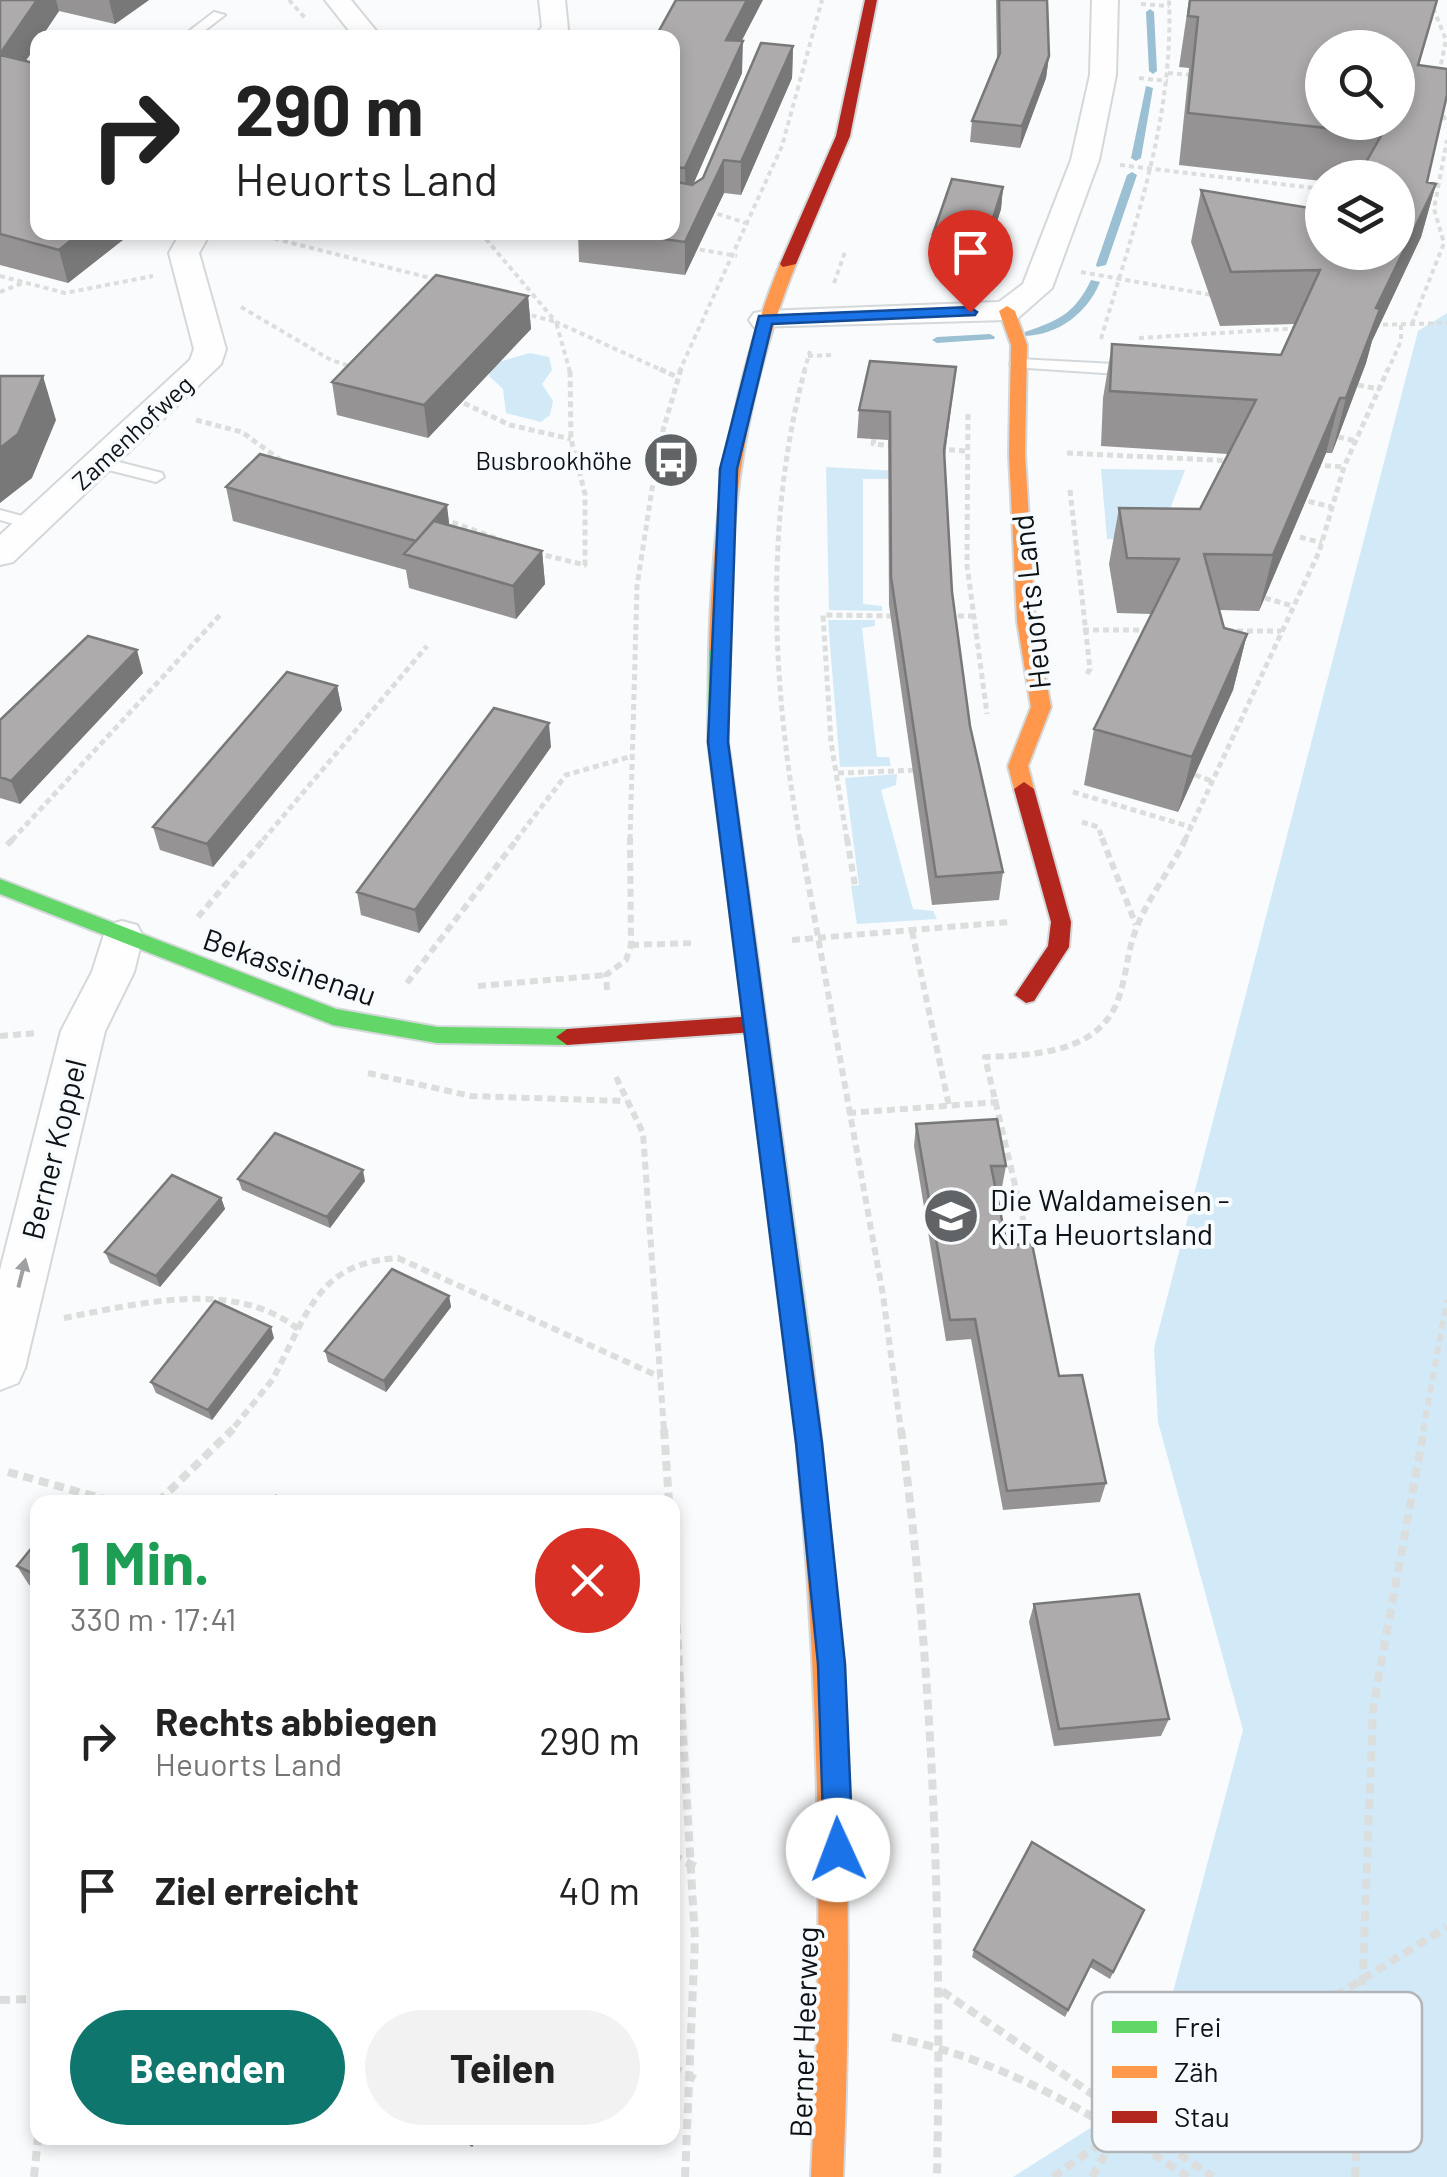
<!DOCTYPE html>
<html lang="de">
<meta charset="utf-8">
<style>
:root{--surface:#fff;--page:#f2f2f2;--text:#222;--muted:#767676;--accent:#0f766e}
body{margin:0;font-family:Barlow,sans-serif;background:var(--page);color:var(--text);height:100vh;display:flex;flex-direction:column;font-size:38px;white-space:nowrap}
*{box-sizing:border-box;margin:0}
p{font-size:32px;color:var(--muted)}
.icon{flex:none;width:55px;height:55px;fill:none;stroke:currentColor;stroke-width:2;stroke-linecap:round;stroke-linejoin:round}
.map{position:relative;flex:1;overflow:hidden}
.drawer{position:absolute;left:30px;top:1495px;width:650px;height:650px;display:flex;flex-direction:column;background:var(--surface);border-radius:20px;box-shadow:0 5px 15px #0003}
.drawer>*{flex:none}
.banner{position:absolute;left:30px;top:30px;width:650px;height:210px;border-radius:20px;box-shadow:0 5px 15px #0003;background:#fff;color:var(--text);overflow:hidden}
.controls{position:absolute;left:1305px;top:30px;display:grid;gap:20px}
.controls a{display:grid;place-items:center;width:110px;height:110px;border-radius:50%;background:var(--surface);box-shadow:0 5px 15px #0003;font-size:50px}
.pin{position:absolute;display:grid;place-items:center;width:85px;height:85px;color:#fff;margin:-102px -42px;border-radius:50% 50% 50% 0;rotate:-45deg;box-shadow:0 0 10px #0007}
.pin .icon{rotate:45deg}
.me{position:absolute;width:110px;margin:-55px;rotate:358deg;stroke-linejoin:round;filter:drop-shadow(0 0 8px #0008)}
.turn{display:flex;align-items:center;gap:35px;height:210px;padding:0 40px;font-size:45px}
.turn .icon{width:130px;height:130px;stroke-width:2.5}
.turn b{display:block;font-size:70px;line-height:85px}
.round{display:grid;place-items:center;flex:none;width:105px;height:105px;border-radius:52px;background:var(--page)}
.headline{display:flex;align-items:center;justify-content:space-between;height:170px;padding:0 40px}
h1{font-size:60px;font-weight:700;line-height:75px;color:#1e9e55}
.cta{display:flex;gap:20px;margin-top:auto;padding:20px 40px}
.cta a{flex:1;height:115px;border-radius:60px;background:var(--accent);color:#fff;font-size:40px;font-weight:700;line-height:115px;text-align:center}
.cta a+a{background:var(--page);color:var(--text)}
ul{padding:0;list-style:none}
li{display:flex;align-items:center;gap:30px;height:150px;padding:0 40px}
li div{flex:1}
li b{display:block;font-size:38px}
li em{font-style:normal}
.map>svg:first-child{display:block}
.green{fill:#d2eaf8}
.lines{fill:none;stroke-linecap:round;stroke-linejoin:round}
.stream{fill:#9bc0d3;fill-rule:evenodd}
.lane-casing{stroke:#d4d8da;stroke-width:4}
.street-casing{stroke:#d4d8da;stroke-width:4}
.fast-casing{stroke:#d4d8da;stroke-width:4}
.slow-casing{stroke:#d4d8da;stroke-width:4}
.jam-casing{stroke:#d4d8da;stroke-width:4}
.path-far3{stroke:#dcdddd;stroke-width:4;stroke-dasharray:5 4;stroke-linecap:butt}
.path-far2{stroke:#dcdddd;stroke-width:5;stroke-dasharray:6 4;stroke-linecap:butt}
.path-far1{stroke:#dcdddd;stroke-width:6;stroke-dasharray:8 5;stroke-linecap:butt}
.path{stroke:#dcdddd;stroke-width:8;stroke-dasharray:10 6;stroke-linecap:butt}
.lane{fill:#fefeff;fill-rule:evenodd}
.street{fill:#fefeff;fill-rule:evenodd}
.fast{fill:#63d668;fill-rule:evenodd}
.slow{fill:#ff974d;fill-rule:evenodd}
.jam{fill:#b3261e;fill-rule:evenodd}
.wall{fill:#959394}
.shaded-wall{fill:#797878}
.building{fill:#adabac;stroke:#797878;stroke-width:2.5;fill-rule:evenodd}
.oneway{fill:#9ea0a1}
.route{fill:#1a73e8;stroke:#114b97;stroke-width:2.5}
.labels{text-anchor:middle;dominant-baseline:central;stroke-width:8;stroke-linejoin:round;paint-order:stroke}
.far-street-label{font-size:25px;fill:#0d1215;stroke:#f8fbfd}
.far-poi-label{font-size:25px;fill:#0d1215;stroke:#f8fbfd;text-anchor:end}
.street-label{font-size:30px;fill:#0d1215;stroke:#f8fbfd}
.poi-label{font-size:30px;fill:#0d1215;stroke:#f8fbfd;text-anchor:start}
.key{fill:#f8fbfd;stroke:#b2b5b7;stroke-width:2.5}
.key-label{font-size:28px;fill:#0d1215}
</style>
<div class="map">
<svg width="1447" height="2177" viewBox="0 0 1447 2177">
<rect width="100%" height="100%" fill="#f9fbfc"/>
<path class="green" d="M1447,313V2177H1013L1146,2093L1243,1730L1158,1422L1154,1348L1418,331Z
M530,353L549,357L552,370L542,384L553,401L550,415L541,422L506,413L503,389L489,376L492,364Z
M826,467L917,472L916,479H863V604L882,606V611L829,610Z
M1101,469L1185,470L1159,538L1107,539Z
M828,620H875V626L862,628L877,757H889L891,766L840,767Z
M897,774L896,785L881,790L913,909L933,911L937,919L857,924L851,886L859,885L845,778Z"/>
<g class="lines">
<path class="stream" d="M1150,9L1154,12L1157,71L1153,74L1149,71L1146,12Z
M1146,86L1153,88L1141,158L1136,161L1131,158Z
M1132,172L1137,175L1106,265L1097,267L1096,265L1127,175Z
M1091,280L1100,282C1088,312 1059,335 1025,336V332C1060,320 1075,313 1091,280Z
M990,334L995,337L994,339L937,343L932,340L937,337Z"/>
<g class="lane-casing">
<path id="lane" d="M214,12L225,15L195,38H180Z
M1018,359L1134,365L1142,370L1134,375L1012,367L1010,364Z
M99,457L162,473L164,477L156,482L93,466V458Z
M0,510L37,520L40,524L31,529L0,520Z"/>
</g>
<g class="street-casing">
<path id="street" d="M325,0H351L382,38H355Z
M539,0H565L568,29L561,38H533L542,27Z
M1092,0H1118L1116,75L1099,160L1052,288L1018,318L1007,320L754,327L749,320L754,313L765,311L999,302L1023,284L1071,160L1090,75Z
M181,232H211L199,253L226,349L221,364L13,562L0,565V535L190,360L194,349L169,253Z
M122,921L137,925L143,936L134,972L105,1031L25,1368L18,1383L0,1390V1270L61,1031L92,972L107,925Z"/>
</g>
<g class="fast-casing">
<path id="fast" d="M718,643L727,649L728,742L812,1357L809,1365L800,1368L791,1365L788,1357L708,742L709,649Z
M0,879L336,1009L437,1027L567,1029L578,1037L567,1045L437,1043L333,1025L0,894Z"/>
</g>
<g class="slow-casing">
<path id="slow" d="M788,259L796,264C745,389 730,515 727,649L718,655L709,649C713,515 729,389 780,264Z
M1007,306L1015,311L1027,345L1025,454L1035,621L1051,707L1028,766L1034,789L1024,796L1014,789L1008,766L1031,707L1017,621L1009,454L1011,345L999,311Z
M800,1346L809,1349L812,1357C845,1631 855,1902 843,2177H811C826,1902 818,1631 788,1357L791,1349Z"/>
</g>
<g class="jam-casing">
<path id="jam" d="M865,0H877L850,136L796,264L783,267L780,264L836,136Z
M1024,782L1034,789L1071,922L1069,947L1034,1001L1026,1003L1015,995L1048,946L1051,922L1014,789Z
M754,1016L765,1024L754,1032L567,1045L556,1037L567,1029Z"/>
</g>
<path class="path-far3" d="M289,0L305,18
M1430,0L1446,40L1439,74
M1141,4L1169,6
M1168,73L1192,75
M1139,78L1168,81
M1440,107L1447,124
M1120,165L1322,189
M709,211L752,225
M248,232L442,281
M480,232L556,322L666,372
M691,248L737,256
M1081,272L1217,296
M0,276L65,293L153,276
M834,283L845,252
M0,292L23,283
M241,307L331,360L353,367
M523,313L556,322L570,372
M1412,324L1444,243L1434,209L1447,140
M1374,325L1447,323
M1139,338L1301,328
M1101,339C1134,226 1174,119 1169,0
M808,356L832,355
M679,372L782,146L822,0
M804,372L810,351
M1387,372L1401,341V325"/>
<path class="path-far2" d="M660,369L677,377
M1358,385L1379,389
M455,399L510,425L571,439
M968,414L967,565L987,714
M196,420L242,432L283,462
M1338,437L1356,441
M874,439L873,444L896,446
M939,449L966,451
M1067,453L1233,461
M1315,465L1344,467
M1070,490L1090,669L1086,676
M1299,499L1332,507
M443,519L501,540
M1300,537L1322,543
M536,553L585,565V494L571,439L570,369
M1265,598L1293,606
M948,616H975
M1083,630H1150
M1227,631H1281
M838,773L920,770
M1195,775L1212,781
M1073,792L1191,827
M1082,822L1098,827L1103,840
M12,840L220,615
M263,840L427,646
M516,840L566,775L629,757
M630,840L637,586L659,444L681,369
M800,840C772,686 764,522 805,369
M847,840L831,742L823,615L895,616
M1185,840L1319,552L1344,467L1388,369"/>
<path class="path-far1" d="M800,838L883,1295L901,1431
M847,838L855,886
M1102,838L1136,925
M7,845L14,838
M198,917L265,838
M912,931L949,1106
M792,940L1009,922
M631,945L695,943
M407,983L518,838
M478,986L606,975
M607,990L606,975L626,960L631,945L630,838
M0,1036L37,1033
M368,1073L471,1096L626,1101
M616,1077L643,1133L664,1431
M848,1113L999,1102
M1030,1249L985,1057C1031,1055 1092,1054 1115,1007C1126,984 1126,956 1135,932C1146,900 1171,870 1186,838
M64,1318C138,1304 233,1278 298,1329L273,1379L231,1431
M298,1329C321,1283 345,1261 398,1258L660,1377
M1423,1431L1447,1300"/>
<path class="path" d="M664,1429L669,1502
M901,1429C934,1678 942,1926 937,2177
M8,1472L115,1502
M158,1502L233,1429
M672,1544L695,1939L685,2177
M672,1855L696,1867
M942,1991L1213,2177
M0,2000L38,1999
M892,2037C1003,2059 1095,2115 1188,2177
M672,2067L695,2079
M34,2177L38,2138
M1053,2177L1131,2122L1447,1927
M1092,2177L1116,2135
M1355,2177L1373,1708L1424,1429"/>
<use href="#lane" class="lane"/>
<use href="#street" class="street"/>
<use href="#fast" class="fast"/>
<use href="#slow" class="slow"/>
<use href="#jam" class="jam"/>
</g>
<path class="wall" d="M0,0H149L115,24L59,11L25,61L38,232H133L68,283L0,265Z
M996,0H1047L1049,56L1046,78L1020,148L970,142L972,121L997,59Z
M1189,0H1437L1419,65L1427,182L1436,184L1421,237L1372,341L1366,363L1332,453H1326L1259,611L1219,610L1224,628L1247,634L1233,690L1178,812L1084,785L1094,729L1151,614L1117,613L1109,564L1119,508L1200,509L1228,454L1101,446L1103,398L1112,344L1281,355L1295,324L1220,326L1191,242L1201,190L1322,252L1398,178H1322V181L1179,165L1189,68L1179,67Z
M672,38L742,41V73L693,184L703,178L793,46L792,78L741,195L724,193L685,275L579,262L578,232H672Z
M1003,187L1001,209L984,262L931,256L933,234Z
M528,296L531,329L428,438L337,415L332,382Z
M956,367L945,456L952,592L970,726L1003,872L999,900L932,905L889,605L888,440L857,438L859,410Z
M226,487L450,525L542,551L545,584L516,619L409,588L406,570L233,521Z
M143,673L20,804L0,798V720Z
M337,686L342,710L213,867L160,850L153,827Z
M551,747L419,933L361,915L357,892Z
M916,1124L1006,1166L1002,1187L995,1188L1007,1245L1059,1376L1106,1483L1100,1502L1003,1510L971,1339L946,1341L914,1146Z
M238,1179L365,1181L330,1228L242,1190Z
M221,1198L225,1209L160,1287L110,1263L105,1252Z
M449,1296L451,1307L386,1392L328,1362L325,1351Z
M274,1338L212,1420L156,1393L151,1382Z
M38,1540V1589L29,1585L17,1566Z
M1034,1604L1169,1719L1161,1736L1054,1746L1029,1622Z
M1144,1910L1110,1979L1090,1967L1065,2017L972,1957L974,1950Z
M458,2138H478L472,2147Z"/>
<path class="shaded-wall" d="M37,0H56L59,11L41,38H38V43L8,87L0,59V54Z
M109,0H149L115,24Z
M747,0H763L726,71V40Z
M743,41L742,73L686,201L685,168Z
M793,46L792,78L741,195V162Z
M1049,56L1046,78L1020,148L1022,126Z
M724,160V193L685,275V242Z
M1436,184L1421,237L1372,341L1366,363L1332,453L1346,398L1376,308Z
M1003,187L1001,209L984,262L986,240Z
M81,232H133L68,283L59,250Z
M528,296L531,329L428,438L424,405Z
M43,376L56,420L32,478L0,503V448Z
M1340,398L1326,453L1259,611L1273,555Z
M447,505L451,539L416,541Z
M542,551L545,584L516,619L513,586Z
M1247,634L1233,690L1178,812L1192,757Z
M137,650L143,673L20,804L11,781Z
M337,686L342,710L213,867L207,844Z
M549,723L551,747L419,933L415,910Z
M363,1170L365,1181L330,1228L327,1217Z
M221,1198L225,1209L160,1287L156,1276Z
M449,1296L451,1307L386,1392L384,1381Z
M271,1327L274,1338L212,1420L208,1410Z
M468,2138H478L472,2147Z"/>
<path class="building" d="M0,0H37L0,54Z
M676,0H747L726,40L743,41L685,168L672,167V38H655Z
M999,0H1047L1049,56L1022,126L972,121L1000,53Z
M1190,0H1437L1418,65L1447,69V95L1427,182L1436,184L1376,308L1380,309L1346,398H1340L1273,555L1204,554L1224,628L1247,634L1192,757L1094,729L1179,559L1127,558L1119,508L1200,509L1256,400L1110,391L1112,344L1281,355L1320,270L1231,272L1201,190L1322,210V252H1398V178H1357L1382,134L1188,113L1198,17L1188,16ZM1322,48H1398V122H1322Z
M761,43L793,46L741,162L724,160L685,242L609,232H672V181L692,185L703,178Z
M0,55L38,64V232H81L59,250L0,234Z
M952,179L1003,187L986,240L933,234Z
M436,275L528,296L424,405L332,382Z
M870,361L956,367L944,450L952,592L970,726L1003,872L936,877L891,577L890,412L859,410Z
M0,376H43L18,434L0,448Z
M260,454L447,505L416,541L226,487Z
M434,521L542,551L513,586L404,554Z
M88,636L137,650L11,781L0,777V720Z
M287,672L337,686L207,844L153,827Z
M494,708L549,723L415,910L357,892Z
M997,1119L1006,1166H991L1007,1245L1032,1244L1059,1376L1082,1375L1106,1483L1007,1491L975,1319L950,1320L916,1124Z
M275,1133L363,1170L327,1217L238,1179Z
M172,1175L221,1198L156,1276L105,1252Z
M392,1269L449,1296L384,1381L325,1351Z
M215,1301L271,1327L208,1410L151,1382Z
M276,1496L289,1502H272Z
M38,1540V1576L17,1566Z
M1139,1594L1169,1719L1059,1729L1034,1604Z
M1032,1842L1144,1910L1113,1972L1093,1960L1068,2010L974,1950Z"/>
<defs><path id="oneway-solid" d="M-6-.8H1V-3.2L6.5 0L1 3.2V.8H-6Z" transform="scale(2.5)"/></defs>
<use class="oneway" href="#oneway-solid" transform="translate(22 1273) rotate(-76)"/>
<path class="route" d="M970,307L977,312L975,315L772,324L737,469L728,742L822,1443L845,1664L853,1850L849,1861L838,1865L828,1861L824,1850L818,1664L796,1443L708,742L720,469L759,316Z"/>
<defs>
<g id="bus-disc" transform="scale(2.875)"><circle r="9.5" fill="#606466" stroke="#f8fbfd"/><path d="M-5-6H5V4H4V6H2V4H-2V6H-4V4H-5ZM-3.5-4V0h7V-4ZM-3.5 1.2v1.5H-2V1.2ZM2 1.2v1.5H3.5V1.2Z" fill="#fff"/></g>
<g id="school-disc" transform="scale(2.875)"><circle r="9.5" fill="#606466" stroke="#f8fbfd"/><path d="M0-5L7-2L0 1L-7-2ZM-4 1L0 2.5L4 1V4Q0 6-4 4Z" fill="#fff"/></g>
</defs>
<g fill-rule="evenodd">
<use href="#bus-disc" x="671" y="460"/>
<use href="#school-disc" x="951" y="1216"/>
</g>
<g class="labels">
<g class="far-street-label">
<text transform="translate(132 432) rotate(-43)">Zamenhofweg</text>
</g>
<g class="far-poi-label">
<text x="632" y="460">Busbrookhöhe</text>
</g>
<g class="street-label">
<text transform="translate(1030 602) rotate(-96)">Heuorts Land</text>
<text transform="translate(290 966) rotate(19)">Bekassinenau</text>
<text transform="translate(53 1149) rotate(-76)">Berner Koppel</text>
<text transform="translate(803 2032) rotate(-88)">Berner Heerweg</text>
</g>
<g class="poi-label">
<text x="990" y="1199">Die Waldameisen -<tspan x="990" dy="34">KiTa Heuortsland</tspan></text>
</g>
</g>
<rect x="1092" y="1992" width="330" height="160" rx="15" class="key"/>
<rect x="1112" y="2021" width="45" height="12" fill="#63d668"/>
<rect x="1112" y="2066" width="45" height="12" fill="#ff974d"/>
<rect x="1112" y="2111" width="45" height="12" fill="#b3261e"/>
<g class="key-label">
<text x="1174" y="2037">Frei</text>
<text x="1174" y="2082">Zäh</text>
<text x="1174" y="2127">Stau</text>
</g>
</svg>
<div class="controls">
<a><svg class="icon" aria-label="search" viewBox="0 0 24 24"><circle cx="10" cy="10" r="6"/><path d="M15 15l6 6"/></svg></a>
<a><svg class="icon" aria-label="layers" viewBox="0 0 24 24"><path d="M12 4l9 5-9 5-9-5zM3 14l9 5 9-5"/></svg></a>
</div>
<div class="pin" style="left:970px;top:312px;background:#d93025"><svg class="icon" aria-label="arrive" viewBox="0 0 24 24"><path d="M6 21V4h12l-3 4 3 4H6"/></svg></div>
<svg class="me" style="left:838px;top:1850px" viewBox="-20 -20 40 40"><circle r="19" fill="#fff"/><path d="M0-13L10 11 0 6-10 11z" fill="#1a73e8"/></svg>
<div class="banner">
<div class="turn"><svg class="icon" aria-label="right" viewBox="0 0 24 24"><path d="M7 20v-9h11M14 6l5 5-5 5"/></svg><div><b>290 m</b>Heuorts Land</div></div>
</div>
<section class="drawer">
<div class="headline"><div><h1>1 Min.</h1><p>330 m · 17:41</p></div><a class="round" style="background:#d93025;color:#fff"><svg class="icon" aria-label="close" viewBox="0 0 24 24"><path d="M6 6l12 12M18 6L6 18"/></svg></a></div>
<ul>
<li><svg class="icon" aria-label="right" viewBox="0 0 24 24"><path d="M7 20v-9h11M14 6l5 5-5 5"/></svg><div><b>Rechts abbiegen</b><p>Heuorts Land</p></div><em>290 m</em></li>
<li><svg class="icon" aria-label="arrive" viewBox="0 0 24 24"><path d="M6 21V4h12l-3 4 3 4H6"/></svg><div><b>Ziel erreicht</b></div><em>40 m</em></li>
</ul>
<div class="cta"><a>Beenden</a><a>Teilen</a></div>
</section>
</div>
